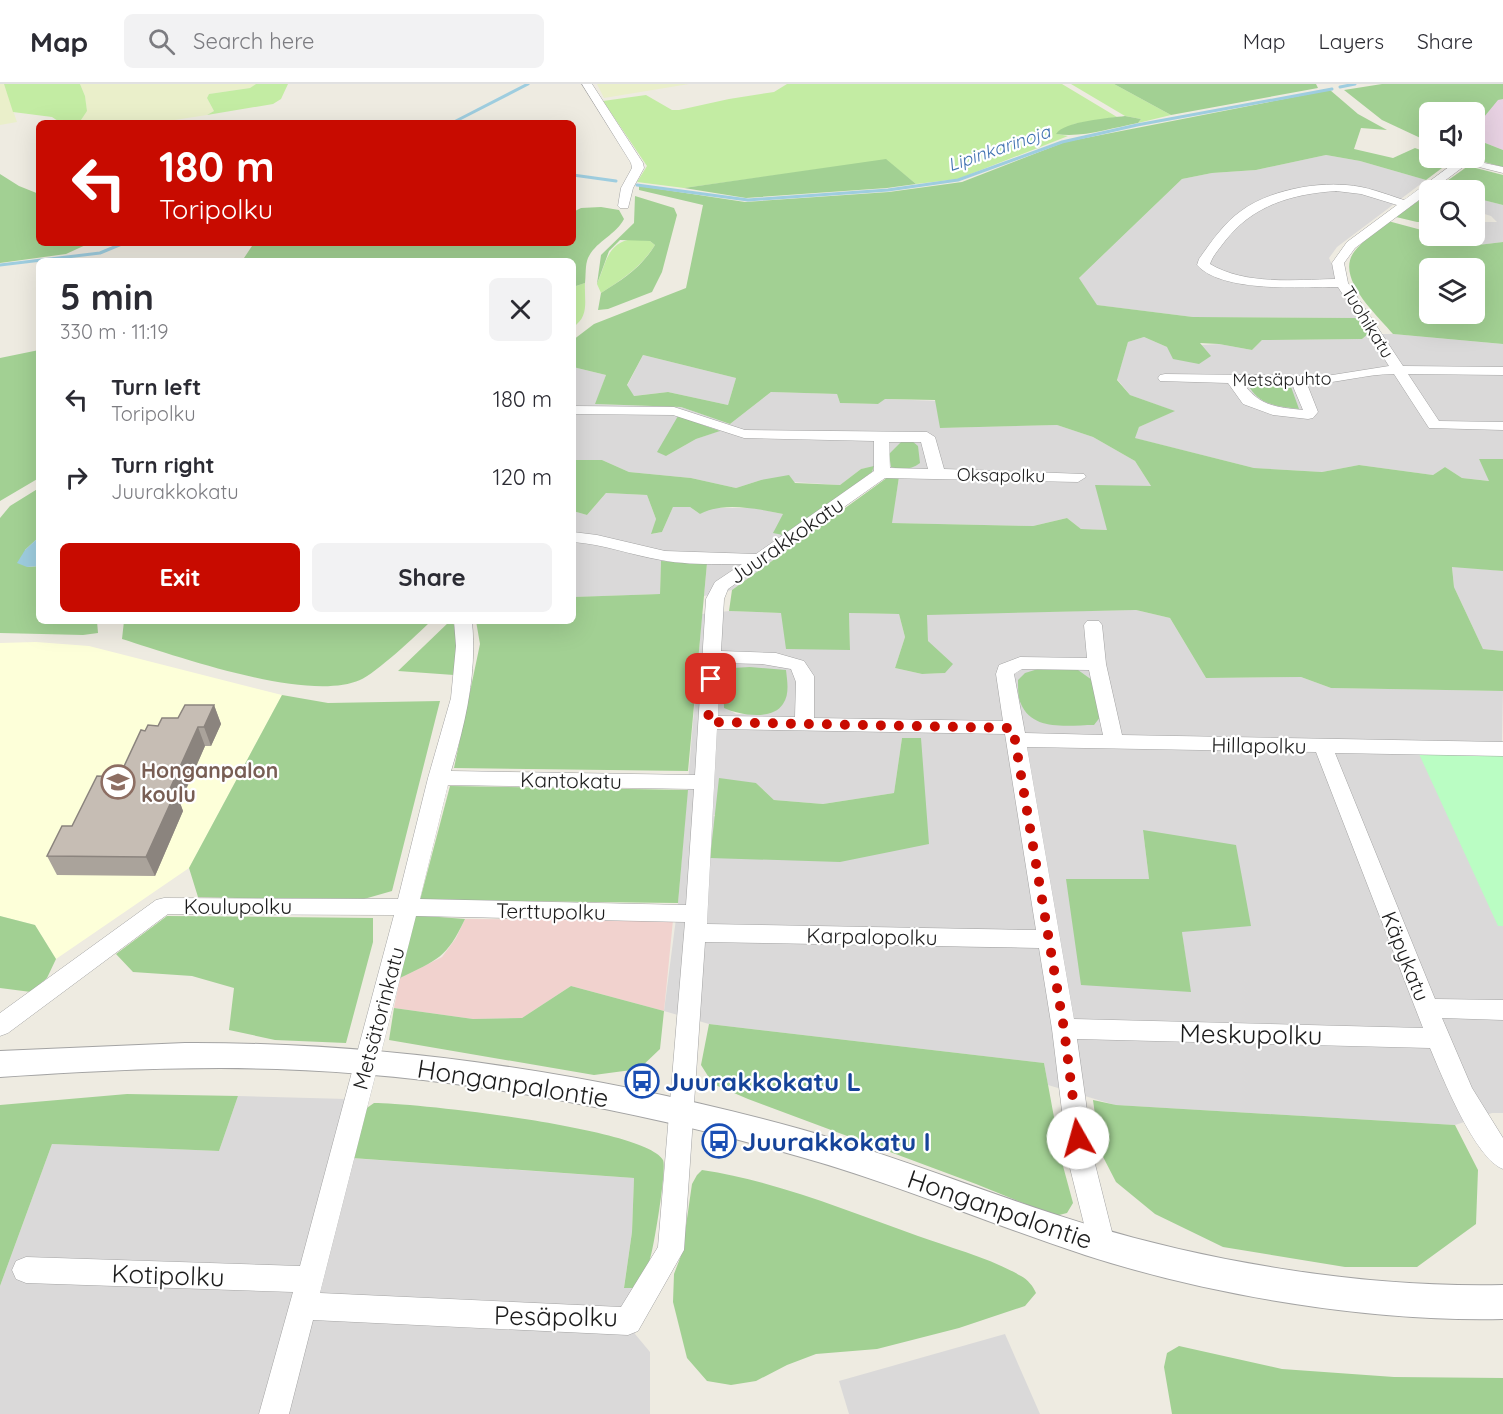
<!DOCTYPE html>
<meta charset="utf-8">
<style>
:root{--surface:#fff;--page:#f2f2f3;--text:#2b2b33;--muted:#7c7c81;--line:#e1e1e2;--accent:#c80b00}
body{margin:0;font-family:Quicksand,sans-serif;background:var(--page);color:var(--text);height:100vh;display:flex;flex-direction:column;font-size:22px;white-space:nowrap}
*{box-sizing:border-box;margin:0}
p{font-size:20px;color:var(--muted)}
.icon{flex:none;width:33px;height:33px;fill:none;stroke:currentColor;stroke-width:2;stroke-linecap:round;stroke-linejoin:round}
.map{position:relative;flex:1;overflow:hidden}
.side{position:absolute;left:36px;top:174px;width:540px;height:366px;display:flex;flex-direction:column;background:var(--surface);border-radius:9px;box-shadow:0 6px 24px #0002}
.side>*{flex:none}
.hud{position:absolute;left:36px;top:36px;width:540px;height:126px;border-radius:9px;box-shadow:0 6px 24px #0002;background:#c80b00;color:#fff;overflow:hidden}
.buttons{position:absolute;left:1419px;top:18px;display:grid;gap:12px}
.buttons a{display:grid;place-items:center;width:66px;height:66px;border-radius:9px;background:var(--surface);box-shadow:0 6px 24px #0002;font-size:30px}
.pin{position:absolute;display:grid;place-items:center;width:51px;height:51px;color:#fff;margin:-26px;border-radius:12px;box-shadow:0 3px 9px #0006}
.me{position:absolute;width:66px;margin:-33px;rotate:353deg;stroke-linejoin:round;filter:drop-shadow(0 0 4px #0008)}
.turn{display:flex;align-items:center;gap:21px;height:126px;padding:0 24px;font-size:27px}
.turn .icon{width:78px;height:78px;stroke-width:2.5}
.turn b{display:block;font-size:42px;line-height:51px}
.round{display:grid;place-items:center;flex:none;width:63px;height:63px;border-radius:9px;background:var(--page)}
.overview{display:flex;align-items:center;justify-content:space-between;height:102px;padding:0 24px}
h1{font-size:36px;font-weight:700;line-height:45px}
.cta{display:flex;gap:12px;margin-top:auto;padding:12px 24px}
.cta a{flex:1;height:69px;border-radius:9px;background:var(--accent);color:#fff;font-size:24px;font-weight:700;line-height:69px;text-align:center}
.cta a+a{background:var(--page);color:var(--text)}
ul{padding:0;list-style:none}
li{display:flex;align-items:center;gap:18px;height:78px;padding:0 24px}
li div{flex:1}
li b{display:block;font-size:22px}
li em{font-style:normal}
header{display:flex;align-items:center;gap:36px;box-sizing:border-box;height:84px;padding:0 30px;background:var(--surface);border-bottom:2px solid var(--line)}
header strong{font-size:28px}
nav{display:flex;gap:33px;margin-inline-start:auto;font-size:21px}
.search{width:420px;height:54px;background:var(--page);display:flex;align-items:center;gap:15px;box-sizing:border-box;padding:0 21px;border-radius:9px;color:var(--muted);font-size:22px}
.map>svg:first-child{display:block}
.residential{fill:#dad9d9;fill-rule:evenodd}
.commercial{fill:#f1d2ce}
.industrial{fill:#e8d2e3}
.education{fill:#fdffd9}
.farmland{fill:#eaefca}
.grass{fill:#c3eca3}
.forest{fill:#a2d093;fill-rule:evenodd}
.park{fill:#bafdc3}
.water{fill:#9ecddf}
.lines{fill:none;stroke-linecap:round;stroke-linejoin:round}
.stream{stroke:#9ecddf;stroke-width:3}
.minor-casing{stroke:#a3a3a3;stroke-width:1}
.tertiary-casing{stroke:#a3a3a3;stroke-width:2}
.minor{fill:#fff;fill-rule:evenodd}
.tertiary{fill:#fff;fill-rule:evenodd}
.wall{fill:#aaa39b}
.shaded-wall{fill:#8b847e}
.building{fill:#c6bdb4;stroke:#8b847e;stroke-width:1.5}
.route{stroke:#c80b00;stroke-width:10;stroke-dasharray:0 18}
.labels{text-anchor:middle;dominant-baseline:central;stroke-width:4.5;stroke-linejoin:round;paint-order:stroke}
.far-water-label{font-size:18px;font-style:italic;fill:#4374b1;stroke:#fff}
.far-street-label{font-size:18px;fill:#1c1c1c;stroke:#fff}
.street-label{font-size:21px;fill:#1c1c1c;stroke:#fff}
.education-label{font-size:21px;font-weight:bold;fill:#785e54;stroke:#fff;text-anchor:start}
.near-street-label{font-size:26px;fill:#1c1c1c;stroke:#fff}
.near-transit-label{font-size:26px;font-weight:bold;fill:#164399;stroke:#fff;text-anchor:start}
</style>
<header>
<strong>Map</strong>
<div class="search"><svg class="icon" aria-label="search" viewBox="0 0 24 24"><circle cx="10" cy="10" r="6"/><path d="M15 15l6 6"/></svg>Search here</div>
<nav><a>Map</a><a>Layers</a><a>Share</a></nav>
</header>
<div class="map">
<svg width="1503" height="1330" viewBox="0 0 1503 1330">
<rect width="100%" height="100%" fill="#eeebe1"/>
<path class="residential" d="M1326,71L1360,77L1426,96L1337,163L1329,174L1357,234L1193,233L1096,221L1079,194L1182,95L1212,89L1256,86Z
M1475,114L1503,121V158L1478,161L1444,152H1474L1475,138H1497L1491,132L1475,127Z
M1368,250H1393L1503,260V375H1479L1490,397L1462,394L1445,383L1433,391L1359,381L1322,388L1254,384L1134,354L1139,343L1174,327L1130,311L1117,295L1128,258L1144,253L1167,263L1219,260L1252,266L1262,256L1362,255Z
M643,271L736,294L728,321L668,308L633,312L627,302Z
M573,283L606,291L596,320L681,323L730,340L771,308L837,310L840,319L878,320L884,315L939,317L940,344L1057,341L1093,353L1135,377L1151,402L1107,446L1081,445L1067,434L1033,442L891,439L899,394L872,388L874,383L861,385L840,401L761,396L736,404L691,394L629,388L602,376H573ZM678,332L719,347L696,355L666,372Z
M606,409L647,411L656,435L652,450L662,448L673,423H690L700,430L711,424H753L783,430L788,452L801,456L732,506L704,512L707,479L661,477L660,510L573,513V427L587,431Z
M1452,482L1503,487V567L1483,565L1454,503Z
M1136,526L1170,534L1206,594L1301,593L1331,604L1503,607L1498,842H1503V1029H1492L1455,1041L1115,1021L1048,1001L1044,979L709,940L664,927L678,819L702,530L729,527L781,529L850,566L849,529L899,530L905,553L895,584L922,590L945,589L928,557L926,530ZM723,591L770,630H736L724,623ZM902,654L929,760L713,732L756,699L774,716L823,720L894,709ZM1143,746L1182,848L1190,907L1066,795H1149Z
M238,1012L347,1015L335,1073L634,1094L632,1148L624,1203L637,1204L635,1250L650,1268V1330H0V1202L52,1060L219,1067Z
M1005,1250L1040,1330H849L839,1297Z"/>
<path class="commercial" d="M465,835L673,836L664,927L571,902L522,934L473,935L394,924L400,894L442,873L456,854Z"/>
<path class="industrial" d="M1498,15H1503V66L1475,55V44Z"/>
<path class="education" d="M36,558L89,562L282,611L189,784L56,875L35,841L0,832V559Z"/>
<path class="farmland" d="M0,0H4L17,38L0,41Z
M80,0H256L250,4L209,10L207,14L214,27L207,31L155,39H79L87,27L85,12Z
M597,0H689L604,14Z"/>
<path class="grass" d="M4,0H80L85,12L87,27L79,39H61L52,33L13,28Z
M256,0H288L281,15L273,20L207,31L214,27L207,14L209,10L250,4Z
M787,0H1062L1117,33L1074,40L1057,50L1068,52L1058,56L958,95L916,100L886,76L684,104L637,98L647,82L603,17L646,11L672,26H679L729,15L774,8Z
M1071,0H1114L1171,31L1138,39L1141,35L1125,32Z
M633,155L650,157L655,161C641,183 623,195 601,209L597,200C606,180 607,158 633,155Z
M585,199C584,216 590,232 573,243V203Z"/>
<path class="forest" d="M1114,0H1316L1318,4L1171,31Z
M1382,0H1503V15L1498,16L1475,44L1474,28H1430L1429,58L1382,36L1344,6Z
M1330,6L1358,30L1387,46L1361,44L1354,65L1393,74L1415,64L1429,69L1430,74H1442L1450,78L1426,96L1360,77L1326,71L1256,86L1212,89L1182,95L1079,194L1097,221L1193,233L1357,234L1368,250L1362,255L1262,256L1252,266L1219,260L1200,259L1211,272L1199,280L1173,275L1167,263L1144,253L1128,258L1117,296L1130,311L1175,327L1139,343L1135,354L1254,384L1322,388L1359,381L1433,391L1445,383L1462,394L1489,397L1479,375H1503V487L1452,483L1454,503L1483,565L1503,567V607L1331,604L1301,593L1206,594L1170,534L1136,526L927,531L928,557L953,580L945,589L922,590L895,584L905,553L899,530L849,529L850,566L786,565L781,529L729,527L732,506L888,393H899L892,439L1033,442L1067,434L1081,445L1107,446L1095,401L1151,402L1135,377L1093,353L1057,341L940,344L935,316L885,315L878,320L840,319L837,310L771,308L730,340L681,323L595,320L606,291L573,283V256L594,240L686,204L703,121L639,106V102L745,118L889,108L962,98L1065,58ZM643,271L736,294L728,321L668,308L634,312L627,301Z
M1125,32L1141,35L1138,39C1111,44 1083,54 1056,50C1064,37 1110,34 1125,32Z
M1475,55L1503,66V83L1469,74H1474Z
M886,75L916,100L887,104L746,114L684,104Z
M1468,82L1503,91V121L1475,114L1474,106H1454L1440,102Z
M0,90L19,102L39,110V159H90L66,170L0,179Z
M635,112L674,124L677,131L662,188L652,208L608,225L598,226L601,209C623,195 641,184 655,161L650,157L620,156L609,167L597,200L601,171L634,139Z
M1418,117L1429,119V138H1417L1396,133Z
M601,123L619,126L624,135C616,151 596,157 588,174C585,181 586,191 585,199L573,203V177H242L254,159H573V128L581,124Z
M1388,137L1429,148L1430,152H1444L1478,161L1503,158V260L1393,250C1377,231 1335,194 1354,168C1362,157 1377,147 1388,137ZM1430,184H1474V230H1430Z
M39,266V394L0,417V274Z
M1254,299L1290,300L1299,325C1280,322 1261,322 1250,304Z
M678,332L720,347L696,355L666,372L657,368Z
M912,357L918,362L920,379C911,386 902,386 891,383L889,370L901,358Z
M573,376H602L629,388L691,394L736,404L761,396L789,391L795,399L840,401L861,385L874,382L872,388L788,452L773,449L783,430C757,425 724,417 700,430L690,423H673L662,448L651,450L656,435L647,411L606,409L587,431L573,427Z
M39,404V453L25,466L27,483L39,482V537H97L98,549L83,551L0,549V434L10,422Z
M661,477L707,479L688,687L454,684L480,560L476,537H573V513L660,510Z
M124,537H431C418,550 375,590 360,596C307,619 177,572 122,555Z
M450,537H453L458,560L454,591L398,587Z
M750,583L786,586C787,596 790,610 783,620C772,637 739,631 724,624L723,591L732,584Z
M1038,585L1078,586L1092,596L1101,632L1094,641C1069,641 1033,648 1021,620C1018,614 1018,604 1018,596L1025,589Z
M282,611L328,619L440,617L392,807L357,817L198,813L189,784Z
M902,654H921L929,760L840,778L710,774L719,694L756,699L774,716L823,720L894,709Z
M450,702L688,706L678,819L420,816Z
M1143,746L1236,761L1251,842L1182,848L1191,908L1081,901L1066,795H1149Z
M413,831L465,835C446,875 438,875 400,894Z
M0,832L35,841L56,875L47,894L31,908L0,904Z
M167,832L373,834V858L346,959L275,956L229,946L234,904L192,892L133,888L116,870Z
M571,902L664,927L660,965L639,985L594,991L389,956L394,924L473,935L522,934Z
M709,940L1044,979L1063,1082L1073,1119L1067,1129L1055,1132L976,1100L748,1015L713,1000L701,981Z
M127,1010L238,1012L219,1067L52,1060L0,1202V1021Z
M1093,1016L1116,1021L1455,1041L1478,1086L1476,1140L1417,1183H1345L1223,1163L1155,1130L1116,1098L1100,1067Z
M374,1019C416,1019 646,1044 663,1076C667,1084 654,1163 650,1175C647,1185 642,1195 637,1204H624L632,1148L634,1094L352,1074L364,1026Z
M702,1086C776,1097 848,1127 918,1152C951,1164 990,1174 1021,1192C1028,1196 1033,1202 1036,1209L1025,1222L959,1244L877,1265L816,1270L787,1281L756,1297L731,1301L707,1297L687,1274L673,1218L674,1190L682,1169L692,1100L697,1091Z
M1179,1262L1282,1285L1394,1293L1503,1294V1330H1172L1164,1283L1167,1269Z"/>
<path class="park" d="M1419,670H1503V842H1498Z"/>
<path class="water" d="M39,453V482L27,483L17,479L25,466Z"/>
<g class="lines">
<path class="stream" d="M1340,3L1355,0
M452,39L528,0
M573,91L616,97
M637,101L748,116L888,106L958,96L1062,58L1137,41L1332,5
M0,181L100,169L124,159"/>
<g class="minor-casing">
<path id="minor" d="M582,0H592L643,79L644,84L633,104L628,124H620L618,122L621,104L632,84L631,79Z
M1461,74L1503,83V89L1467,80L1355,164L1344,179L1348,199L1403,282L1503,283V291L1408,290L1439,337L1503,338V346L1429,344L1394,290C1365,290 1336,300 1307,300L1318,328L1313,334L1308,335L1273,331L1243,320L1228,299L1160,297L1158,294L1160,291L1165,290L1326,292L1389,282L1338,203C1302,203 1222,209 1197,181L1199,175C1211,158 1224,139 1241,127C1268,107 1314,98 1346,101C1366,102 1385,110 1404,116ZM1336,107L1361,110L1397,121L1347,158L1332,179L1335,195C1295,196 1245,201 1210,180C1213,171 1220,164 1225,157C1253,121 1292,110 1336,107ZM1243,299L1292,300L1303,326C1276,323 1259,322 1243,299Z
M573,322L674,323L745,346L927,348L935,353L944,385L1084,390L1086,393L1078,398L885,394L728,505L724,515L721,567L776,569L804,577L814,592V634L1003,637L996,590L999,581L1020,573L1087,574L1084,541L1087,537H1099L1102,541L1106,580L1122,651L1503,658V672L1335,669L1435,915L1503,916V936L1442,934L1472,1004L1503,1054V1085C1475,1075 1442,992 1430,964L1077,955L1094,1076L1115,1160L1111,1169L1102,1173L1093,1169L1089,1160L1068,1076L1052,945L1039,864L705,858L684,1166L638,1247L628,1251L313,1236L289,1330H259L293,1208L26,1199L16,1195L12,1186L16,1177L26,1173L300,1182L394,831L168,830L8,949L0,952V929L156,816L164,814L398,815L428,694L451,614L456,562L454,537H472C477,589 466,637 451,687L695,691L706,515L715,498L742,480C715,480 687,481 661,476C631,471 603,460 573,458V448L597,451L665,467L756,470L874,387V357L744,354L673,331L573,330ZM889,358H921L928,385L890,384ZM720,579L762,580L791,585L796,598L795,633L718,632ZM1022,585L1089,586L1103,651L1025,649L1014,590ZM717,645L1005,650L1036,846L707,840ZM1027,663L1316,668L1423,944L1074,935ZM448,701L694,705L686,821L420,815ZM416,832L685,838L658,1163L621,1223L320,1209Z"/>
</g>
<g class="tertiary-casing">
<path id="tertiary" d="M185,959C393,958 600,990 800,1045C898,1072 992,1112 1089,1141C1216,1180 1370,1204 1503,1201V1235C1370,1238 1212,1212 1085,1171C990,1140 897,1100 801,1073C632,1025 454,991 277,985C185,982 92,987 0,993V967Z"/>
</g>
<use href="#minor" class="minor"/>
<use href="#tertiary" class="tertiary"/>
</g>
<path class="wall" d="M214,621L221,640L211,662H205L180,719L183,727L155,792L57,791L47,772L72,742L119,693L145,647Z"/>
<path class="shaded-wall" d="M214,621L221,640L211,662L204,643Z
M198,643L205,662L180,719L183,727L155,792L146,773L169,707Z"/>
<path class="building" d="M185,621H214L204,643H198L169,707H176L146,773L47,772L62,742H72L97,692L119,693L141,646L145,647L148,641L158,642L162,634H178Z"/>
<g class="lines">
<path class="route" d="M711,595L708,638L1013,644L1064,945L1078,1054"/>
</g>
<defs>
<g id="school-ring" transform="scale(1.725)"><circle r="9.5" fill="#fff" stroke="#8d6e63" stroke-width="1.5"/><path d="M0-5L7-2L0 1L-7-2ZM-4 1L0 2.5L4 1V4Q0 6-4 4Z" fill="#8d6e63"/></g>
<g id="bus-ring" transform="scale(1.725)"><circle r="9.5" fill="#fff" stroke="#1a4fb4" stroke-width="1.5"/><path d="M-5-6H5V4H4V6H2V4H-2V6H-4V4H-5ZM-3.5-4V0h7V-4ZM-3.5 1.2v1.5H-2V1.2ZM2 1.2v1.5H3.5V1.2Z" fill="#1a4fb4"/></g>
</defs>
<g fill-rule="evenodd">
<use href="#school-ring" x="118" y="698"/>
<use href="#bus-ring" x="642" y="997"/>
<use href="#bus-ring" x="719" y="1057"/>
</g>
<g class="labels">
<g class="far-water-label">
<text transform="translate(999 64) rotate(-19)">Lipinkarinoja</text>
</g>
<g class="far-street-label">
<text transform="translate(1368 238) rotate(58)">Tuohikatu</text>
<text transform="translate(1282 295) rotate(-1)">Metsäpuhto</text>
<text transform="translate(1001 391) rotate(1)">Oksapolku</text>
</g>
<g class="street-label">
<text transform="translate(786 456) rotate(-35)">Juurakkokatu</text>
<text transform="translate(1259 661) rotate(1)">Hillapolku</text>
<text transform="translate(571 696) rotate(1)">Kantokatu</text>
<text x="238" y="822">Koulupolku</text>
<text transform="translate(551 827) rotate(1)">Terttupolku</text>
<text transform="translate(872 852) rotate(1)">Karpalopolku</text>
<text transform="translate(1406 872) rotate(68)">Käpykatu</text>
<text transform="translate(378 934) rotate(-75)">Metsätorinkatu</text>
</g>
<g class="education-label">
<text x="141" y="686">Honganpalon<tspan x="141" dy="24">koulu</tspan></text>
</g>
<g class="near-street-label">
<text transform="translate(1251 950) rotate(1)">Meskupolku</text>
<text transform="translate(513 999) rotate(9)">Honganpalontie</text>
<text transform="translate(1000 1125) rotate(19)">Honganpalontie</text>
<text transform="translate(168 1191) rotate(2)">Kotipolku</text>
<text transform="translate(556 1232) rotate(1)">Pesäpolku</text>
</g>
<g class="near-transit-label">
<text x="665" y="997">Juurakkokatu L</text>
<text x="742" y="1057">Juurakkokatu I</text>
</g>
</g>
</svg>
<div class="buttons">
<a><svg class="icon" aria-label="sound" viewBox="0 0 24 24"><path d="M4 9h4l5-4v14l-5-4H4zM17 9q2 3 0 6"/></svg></a>
<a><svg class="icon" aria-label="search" viewBox="0 0 24 24"><circle cx="10" cy="10" r="6"/><path d="M15 15l6 6"/></svg></a>
<a><svg class="icon" aria-label="layers" viewBox="0 0 24 24"><path d="M12 4l9 5-9 5-9-5zM3 14l9 5 9-5"/></svg></a>
</div>
<div class="pin" style="left:711px;top:595px;background:#d93025"><svg class="icon" aria-label="arrive" viewBox="0 0 24 24"><path d="M6 21V4h12l-3 4 3 4H6"/></svg></div>
<svg class="me" style="left:1078px;top:1054px" viewBox="-20 -20 40 40"><circle r="19" fill="#fff"/><path d="M0-13L10 11 0 6-10 11z" fill="#c80b00"/></svg>
<div class="hud">
<div class="turn"><svg class="icon" aria-label="left" viewBox="0 0 24 24"><path d="M17 20v-9H6M10 6l-5 5 5 5"/></svg><div><b>180 m</b>Toripolku</div></div>
</div>
<section class="side">
<div class="overview"><div><h1>5 min</h1><p>330 m · 11:19</p></div><a class="round"><svg class="icon" aria-label="close" viewBox="0 0 24 24"><path d="M6 6l12 12M18 6L6 18"/></svg></a></div>
<ul>
<li><svg class="icon" aria-label="left" viewBox="0 0 24 24"><path d="M17 20v-9H6M10 6l-5 5 5 5"/></svg><div><b>Turn left</b><p>Toripolku</p></div><em>180 m</em></li>
<li><svg class="icon" aria-label="right" viewBox="0 0 24 24"><path d="M7 20v-9h11M14 6l5 5-5 5"/></svg><div><b>Turn right</b><p>Juurakkokatu</p></div><em>120 m</em></li>
</ul>
<div class="cta"><a>Exit</a><a>Share</a></div>
</section>
</div>
